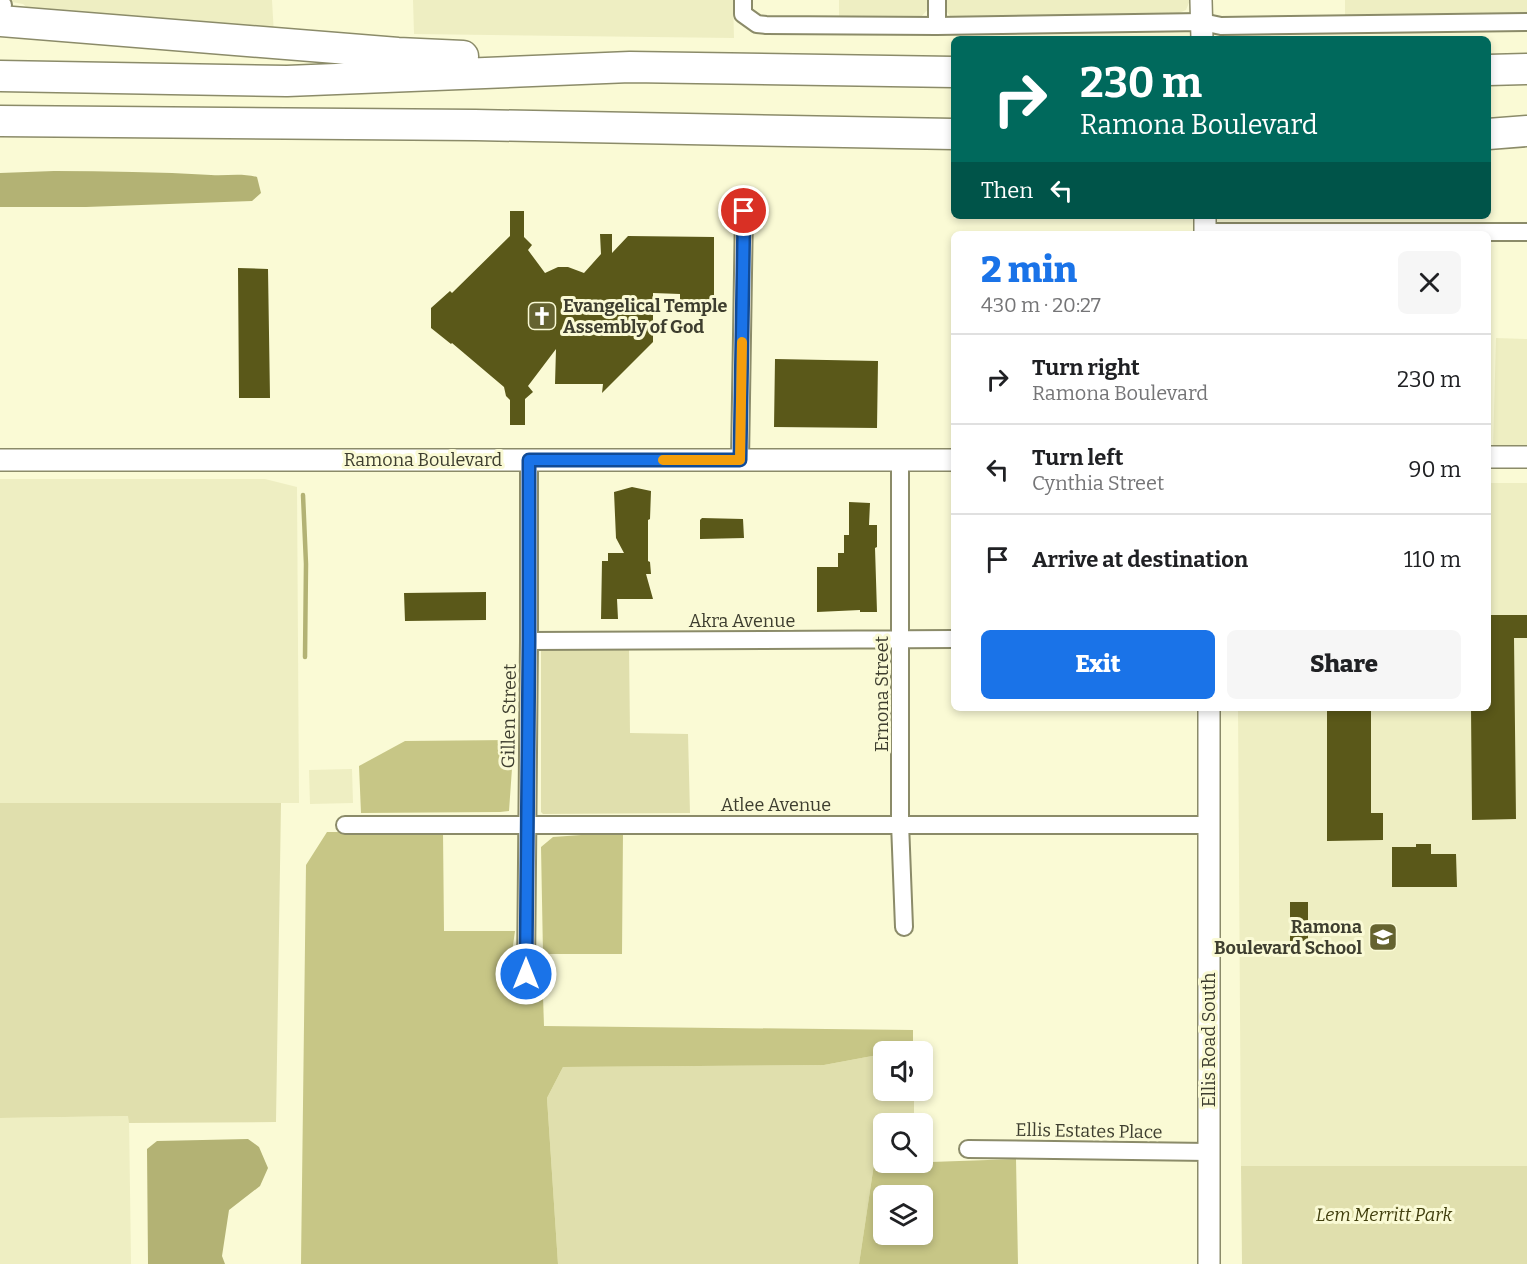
<!DOCTYPE html>
<meta charset="utf-8">
<style>
:root{--surface:#fff;--page:#f6f6f6;--text:#202124;--muted:#757577;--line:#e0e0e0;--accent:#1a73e8}
body{margin:0;font-family:Bitter,serif;background:var(--page);color:var(--text);height:100vh;display:flex;flex-direction:column;font-size:22px;white-space:nowrap}
*{box-sizing:border-box;margin:0}
p{font-size:20px;color:var(--muted)}
.icon{flex:none;width:33px;height:33px;fill:none;stroke:currentColor;stroke-width:2;stroke-linecap:round;stroke-linejoin:round}
.map{position:relative;flex:1;overflow:hidden}
.sheet{position:absolute;left:951px;top:231px;width:540px;height:480px;display:flex;flex-direction:column;background:var(--surface);border-radius:9px;box-shadow:0 3px 9px #0003}
.sheet>*{flex:none}
.banner{position:absolute;left:951px;top:36px;width:540px;height:183px;border-radius:9px;box-shadow:0 3px 9px #0003;background:#00695c;color:#fff;overflow:hidden}
.tools{position:absolute;left:873px;top:1041px;display:grid;gap:12px}
.tools a{display:grid;place-items:center;width:60px;height:60px;border-radius:9px;background:var(--surface);box-shadow:0 3px 9px #0003;font-size:30px}
.pin{position:absolute;display:grid;place-items:center;width:51px;height:51px;color:#fff;margin:-26px;border:3px solid #fff;border-radius:50%;box-shadow:0 2px 6px #0007}
.me{position:absolute;width:66px;margin:-33px;rotate:0deg;stroke-linejoin:round;filter:drop-shadow(0 0 4px #0008)}
.turn{display:flex;align-items:center;gap:21px;height:126px;padding:0 30px;font-size:27px}
.turn .icon{width:78px;height:78px;stroke-width:2.5}
.turn b{display:block;font-size:42px;line-height:51px}
.then{display:flex;align-items:center;height:57px;padding:0 30px;background:#0003;gap:12px;font-size:22px}
.round{display:grid;place-items:center;flex:none;width:63px;height:63px;border-radius:9px;background:var(--page)}
.summary{display:flex;align-items:center;justify-content:space-between;height:102px;padding:0 30px}
h1{font-size:36px;font-weight:800;line-height:45px;color:var(--accent)}
.action{display:flex;gap:12px;margin-top:auto;padding:12px 30px}
.action a{flex:1;height:69px;border-radius:9px;background:var(--accent);color:#fff;font-size:24px;font-weight:800;line-height:69px;text-align:center}
.action a+a{background:var(--page);color:var(--text)}
ul{padding:0;list-style:none}
li{display:flex;align-items:center;gap:18px;height:90px;padding:0 30px;border-top:2px solid var(--line)}
li div{flex:1}
li b{display:block;font-size:22px}
li em{font-style:normal}
.map>svg:first-child{display:block}
.built{fill:#eeeec2}
.green{fill:#e0dfad}
.forest{fill:#c7c686;fill-rule:evenodd}
.water{fill:#b3b274}
.lines{fill:none;stroke-linecap:round;stroke-linejoin:round}
.stream{stroke:#b3b274;stroke-width:4.5}
.building{fill:#5a5819}
.minor-casing{stroke:#8b8b69;stroke-width:20}
.tertiary-casing{stroke:#8b8b69;stroke-width:24}
.motorway-casing{stroke:#8b8b69;stroke-width:33}
.minor{stroke:#fff;stroke-width:16}
.tertiary{stroke:#fff;stroke-width:21}
.motorway{stroke:#fff;stroke-width:30}
.route-casing{stroke:#114b97;stroke-width:15}
.route{stroke:#1a73e8;stroke-width:10}
.slow{stroke:#f59e0b;stroke-width:10}
.labels{text-anchor:middle;dominant-baseline:central;stroke-width:6;stroke-linejoin:round;paint-order:stroke}
.poi-label{font-size:18px;font-weight:bold;fill:#3e3e2f;stroke:#fafad5;text-anchor:start}
.street-label{font-size:18px;fill:#3e3e2f;stroke:#fafad5}
.park-label{font-size:18px;font-style:italic;fill:#403e0d;stroke:#fafad5}
</style>
<div class="map">
<svg width="1527" height="1264" viewBox="0 0 1527 1264">
<rect width="100%" height="100%" fill="#fafad5"/>
<path class="built" d="M1,0H272L274,35L57,33L23,4Z
M413,0H733L734,38L414,34Z
M839,0H930V7L920,18H839Z
M942,0H1190L1186,10L1174,15L952,18L942,6Z
M1345,0H1527V16L1345,17Z
M1496,338L1527,339V449L1493,450Z
M0,479H265L297,487L299,803H0Z
M1488,483H1527V1166H1241L1238,708H1488Z
M352,769L353,803L310,804L309,770Z
M129,1116L131,1264H0V1118Z"/>
<path class="green" d="M547,646L629,647L630,733L688,734L690,813L543,814L541,812V650Z
M0,803H281L276,1122L129,1123L128,1116L0,1118Z
M883,1054L884,1090L914,1091V1123L884,1124V1162L912,1163L874,1164L859,1264H558L547,1098L563,1067L824,1065Z
M1241,1166H1527V1264H1242Z"/>
<path class="forest" d="M514,740L509,811L500,812L361,813L359,766L405,741Z
M327,832H443L444,931H515L506,996H543L544,1026L913,1030V1049L884,1052L883,1054L824,1065L563,1067L547,1098L558,1264H301L306,865Z
M623,832L622,954H543L541,847L553,837Z
M1016,1159L1018,1264H859L874,1164ZM884,1196H922V1234H884Z"/>
<path class="water" d="M54,171C107,171 159,172 211,175C227,176 241,173 257,177L261,193L252,201L86,207H0V173Z
M248,1139L259,1147L268,1168L260,1186L229,1210L222,1256L225,1264H148L147,1149L157,1141Z"/>
<g class="lines">
<path class="stream" d="M303,495L306,564L305,657"/>
</g>
<path class="building" d="M510,211H524V237L532,245L528,250L545,273L558,267H568L584,273L601,254L600,234H612V253L628,236L714,237V305H709V310H680V294L653,293V342L602,393L603,384H555L556,349L528,386L533,392L525,399V425H510V400L506,396L504,387L452,343L451,344L431,328V308L450,291L452,293L510,236Z
M238,268L268,269L270,398H239Z
M775,359L878,361L877,428L774,427Z
M632,487L651,491L650,519L648,520V561L650,562L651,574H646L653,599H617L618,619H601L602,561H608V553H624L616,538L614,492Z
M849,502L870,503L869,525H877V547L875,548L877,612H860V610L817,612V567H838V553H844V535H849Z
M702,518L743,519L744,538L700,539V520Z
M486,592V620L405,621L404,593Z
M1488,615H1527V638H1514L1516,819L1472,820L1471,708H1488Z
M1327,708H1371V813H1383V840L1327,841Z
M1416,844H1431V854H1456L1457,887H1392V847H1416Z
M1290,902H1308V941H1290Z"/>
<g class="lines">
<g class="minor-casing">
<path id="minor" d="M743,0V14L757,24L766,25L937,26L1202,22L1221,26L1527,22
M937,0V26
M0,5H3
M1205,232H1527
M740,460L744,211
M900,460V823L904,927
M529,641L954,639
M345,825H1208
M526,974L529,641V460
M968,1149L1209,1152"/>
</g>
<g class="tertiary-casing">
<path id="tertiary" d="M1201,0L1202,39
M1205,216V234
M1488,457H1527
M0,460H954
M1209,708V1264"/>
</g>
<g class="motorway-casing">
<path id="motorway" d="M0,21L398,53L463,56
M1488,70L1527,69
M0,76L287,81L630,67L954,72
M0,121L475,125L954,134
M1488,134L1527,131"/>
</g>
<use href="#minor" class="minor"/>
<use href="#tertiary" class="tertiary"/>
<use href="#motorway" class="motorway"/>
</g>
<g class="lines">
<g class="route-casing">
<path id="route" d="M526,974L529,641V460H740L744,211"/>
</g>
<use href="#route" class="route"/>
<path class="slow" d="M663,460H740L742,342"/>
</g>
<defs>
<g id="church-square" transform="scale(1.5)"><rect x="-9" y="-9" width="18" height="18" rx="4" fill="#656330" stroke="#fafad5"/><path d="M-1.2-6h2.4v3.5h3.3v2.4h-3.3V6h-2.4V-.1h-3.3v-2.4h3.3Z" fill="#fff"/></g>
<g id="school-square" transform="scale(1.5)"><rect x="-9" y="-9" width="18" height="18" rx="4" fill="#656330" stroke="#fafad5"/><path d="M0-5L7-2L0 1L-7-2ZM-4 1L0 2.5L4 1V4Q0 6-4 4Z" fill="#fff"/></g>
</defs>
<g fill-rule="evenodd">
<use href="#church-square" x="542" y="316"/>
<use href="#school-square" x="1383" y="937"/>
</g>
<g class="labels">
<g class="poi-label">
<text x="563" y="306">Evangelical Temple<tspan x="563" dy="21">Assembly of God</tspan></text>
<text x="1362" y="927" text-anchor="end">Ramona<tspan x="1362" dy="21">Boulevard School</tspan></text>
</g>
<g class="street-label">
<text x="423" y="460">Ramona Boulevard</text>
<text x="742" y="621">Akra Avenue</text>
<text transform="translate(882 694) rotate(-90)">Ernona Street</text>
<text transform="translate(509 716) rotate(-89)">Gillen Street</text>
<text x="776" y="805">Atlee Avenue</text>
<text transform="translate(1209 1040) rotate(-90)">Ellis Road South</text>
<text transform="translate(1089 1131) rotate(1)">Ellis Estates Place</text>
</g>
<g class="park-label">
<text x="1384" y="1215">Lem Merritt Park</text>
</g>
</g>
</svg>
<div class="tools">
<a><svg class="icon" aria-label="sound" viewBox="0 0 24 24"><path d="M4 9h4l5-4v14l-5-4H4zM17 9q2 3 0 6"/></svg></a>
<a><svg class="icon" aria-label="search" viewBox="0 0 24 24"><circle cx="10" cy="10" r="6"/><path d="M15 15l6 6"/></svg></a>
<a><svg class="icon" aria-label="layers" viewBox="0 0 24 24"><path d="M12 4l9 5-9 5-9-5zM3 14l9 5 9-5"/></svg></a>
</div>
<div class="pin" style="left:744px;top:211px;background:#d93025"><svg class="icon" aria-label="arrive" viewBox="0 0 24 24"><path d="M6 21V4h12l-3 4 3 4H6"/></svg></div>
<svg class="me" style="left:526px;top:974px" viewBox="-20 -20 40 40"><circle r="17" fill="#1a73e8" stroke="#fff" stroke-width="3"/><path d="M0-11L8 9 0 5-8 9z" fill="#fff"/></svg>
<div class="banner">
<div class="turn"><svg class="icon" aria-label="right" viewBox="0 0 24 24"><path d="M7 20v-9h11M14 6l5 5-5 5"/></svg><div><b>230 m</b>Ramona Boulevard</div></div>
<div class="then">Then<svg class="icon" aria-label="left" viewBox="0 0 24 24"><path d="M17 20v-9H6M10 6l-5 5 5 5"/></svg></div>
</div>
<section class="sheet">
<div class="summary"><div><h1>2 min</h1><p>430 m · 20:27</p></div><a class="round"><svg class="icon" aria-label="close" viewBox="0 0 24 24"><path d="M6 6l12 12M18 6L6 18"/></svg></a></div>
<ul>
<li><svg class="icon" aria-label="right" viewBox="0 0 24 24"><path d="M7 20v-9h11M14 6l5 5-5 5"/></svg><div><b>Turn right</b><p>Ramona Boulevard</p></div><em>230 m</em></li>
<li><svg class="icon" aria-label="left" viewBox="0 0 24 24"><path d="M17 20v-9H6M10 6l-5 5 5 5"/></svg><div><b>Turn left</b><p>Cynthia Street</p></div><em>90 m</em></li>
<li><svg class="icon" aria-label="arrive" viewBox="0 0 24 24"><path d="M6 21V4h12l-3 4 3 4H6"/></svg><div><b>Arrive at destination</b></div><em>110 m</em></li>
</ul>
<div class="action"><a>Exit</a><a>Share</a></div>
</section>
</div>
